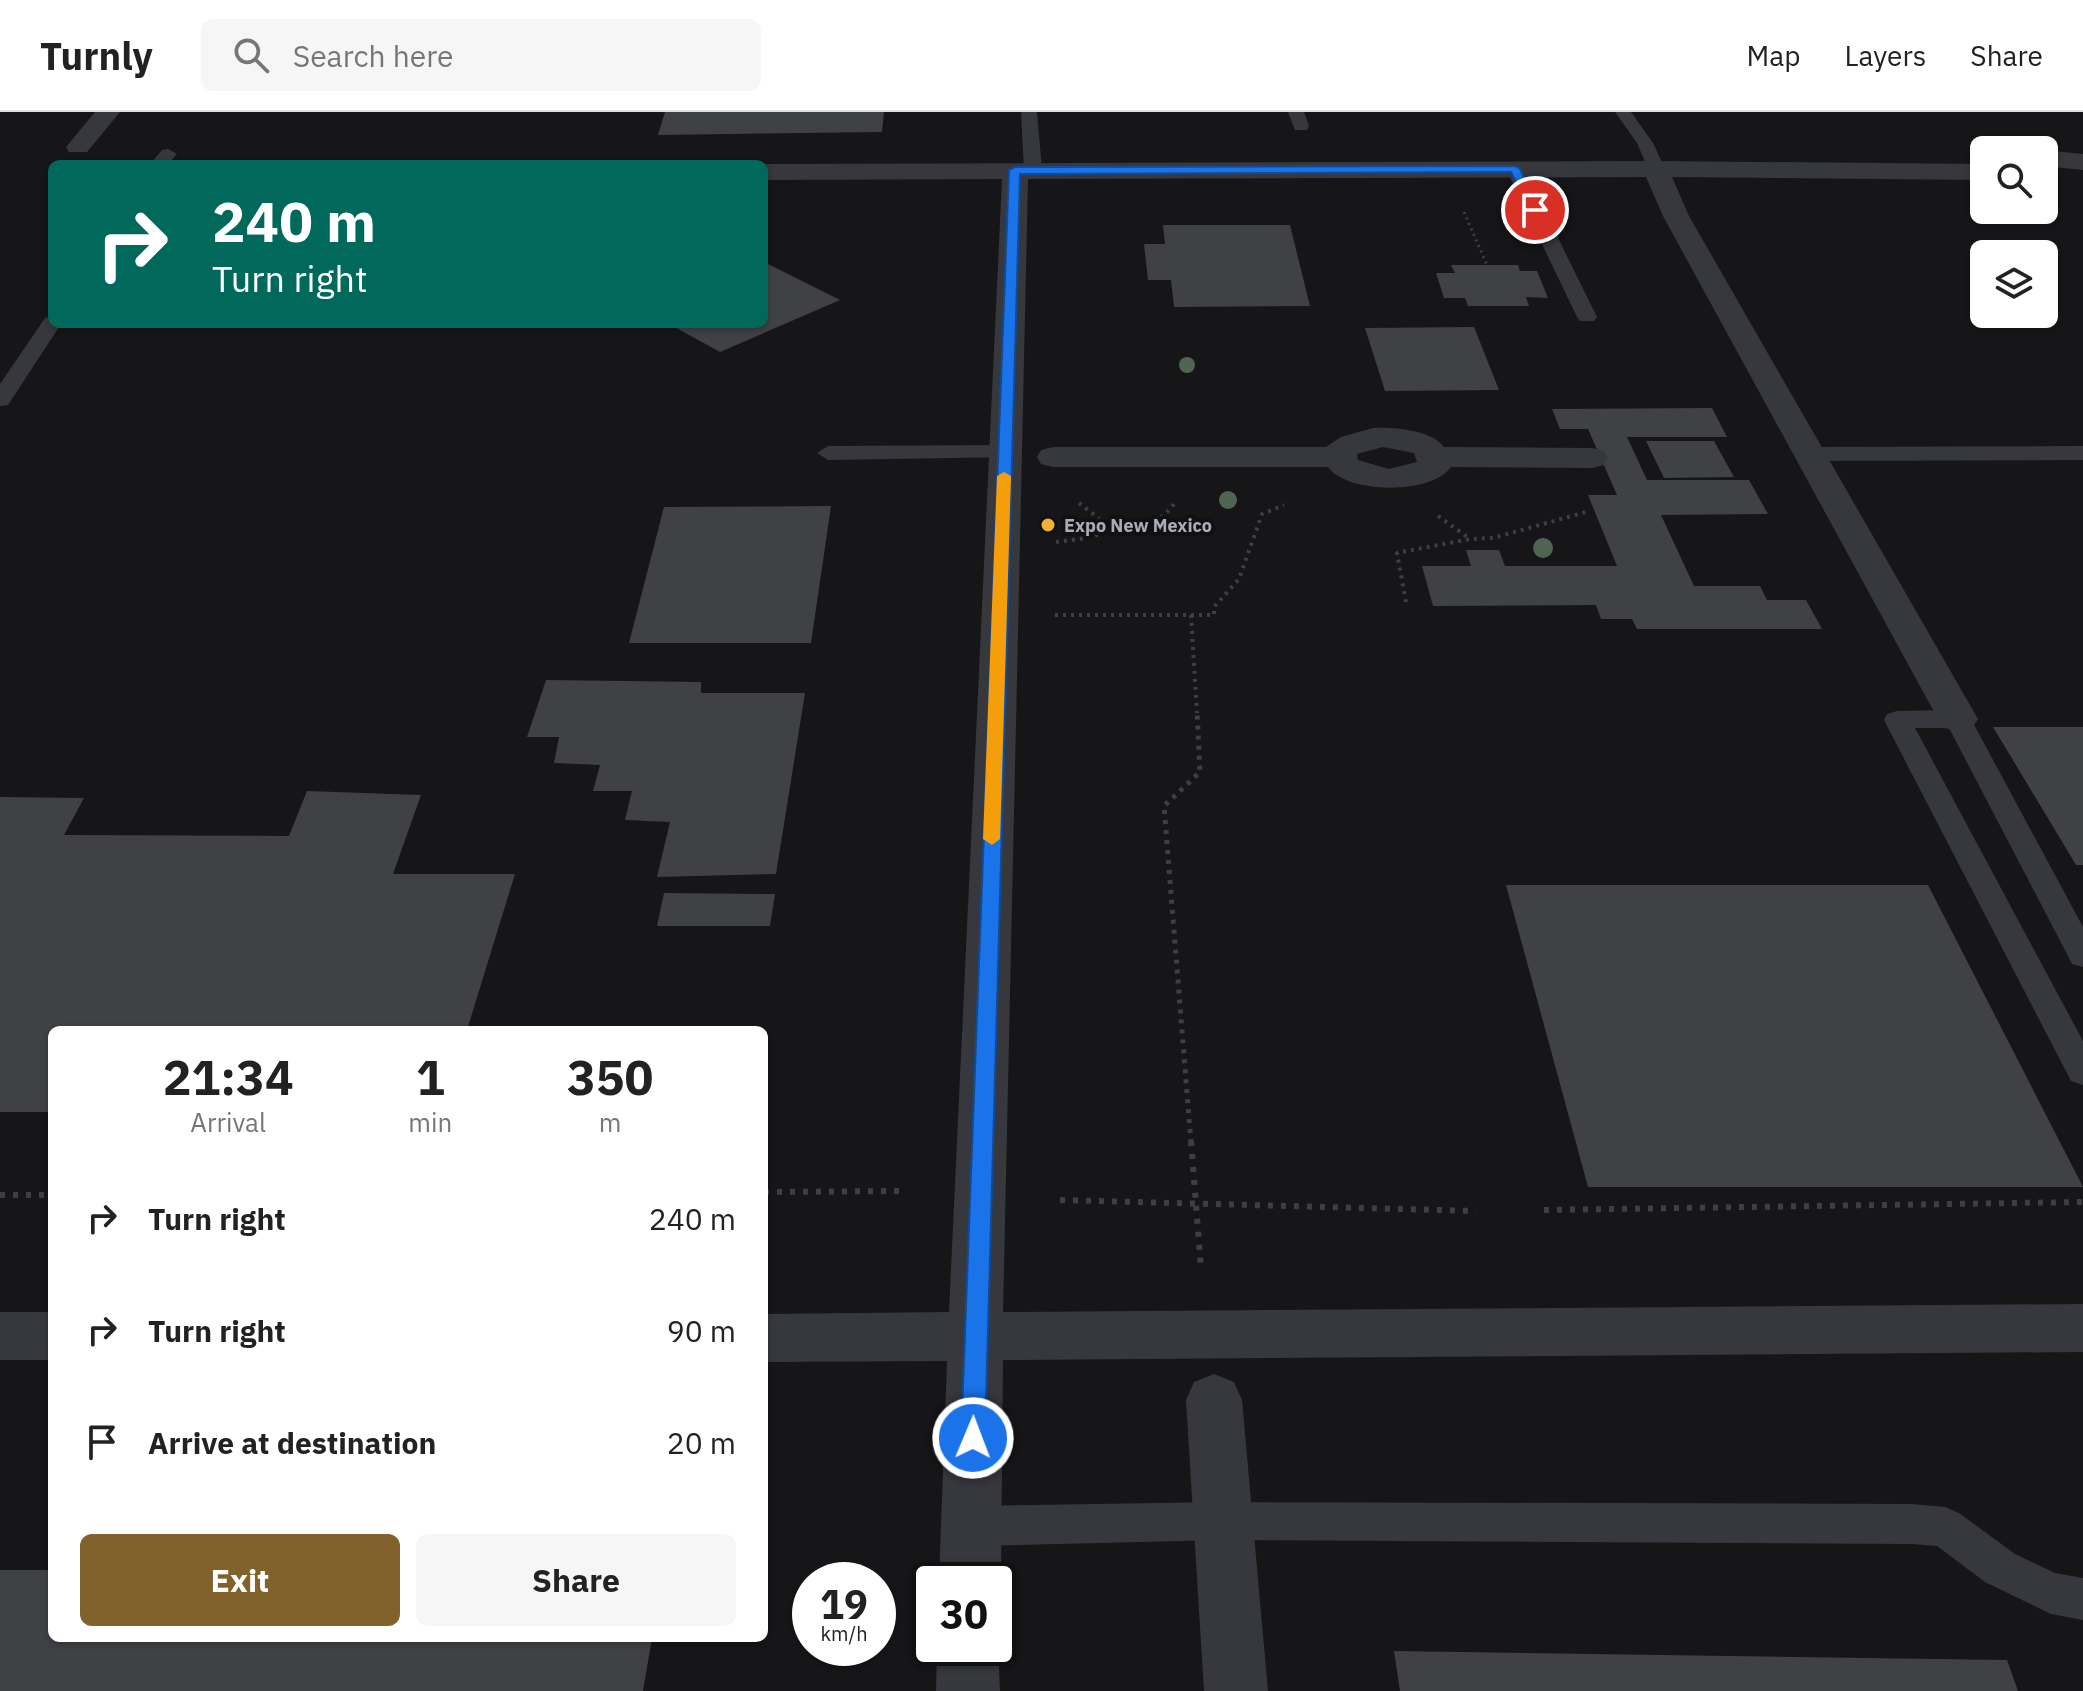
<!DOCTYPE html>
<style>
:root{--surface:#fff;--page:#f6f6f6;--text:#222;--muted:#767676;--line:#e0e0e0;--accent:#80622a}
body{margin:0;font-family:"IBM Plex Sans",sans-serif;background:var(--page);color:var(--text);height:100vh;display:flex;flex-direction:column;font-size:30px;white-space:nowrap}
*{box-sizing:border-box;margin:0}
p{font-size:26px;color:var(--muted)}
.icon{flex:none;width:44px;height:44px;fill:none;stroke:currentColor;stroke-width:2;stroke-linecap:round;stroke-linejoin:round}
.map{position:relative;flex:1;overflow:hidden}
.sheet{position:absolute;left:48px;top:914px;width:720px;height:616px;display:flex;flex-direction:column;background:var(--surface);border-radius:12px;box-shadow:0 2px 6px #0004}
.sheet>*{flex:none}
.top-card{position:absolute;left:48px;top:48px;width:720px;height:168px;border-radius:12px;box-shadow:0 2px 6px #0004;background:#00695c;color:#fff;overflow:hidden}
.buttons{position:absolute;left:1970px;top:24px;display:grid;gap:16px}
.buttons a{display:grid;place-items:center;width:88px;height:88px;border-radius:12px;background:var(--surface);box-shadow:0 2px 6px #0004;font-size:40px}
.speed{position:absolute;left:792px;top:1450px;display:flex;gap:16px;font-size:40px;font-weight:700;text-align:center}
.speed>*{display:grid;place-content:center;width:104px;height:104px;border-radius:50%;background:var(--surface);box-shadow:0 2px 6px #0004;line-height:1}
.speed small{font-size:20px;font-weight:400}
.speed .limit{border:4px solid #111;border-radius:12px;background:#fff;color:#111}
.pin{position:absolute;display:grid;place-items:center;width:68px;height:68px;color:#fff;margin:-34px;border:4px solid #fff;border-radius:50%;box-shadow:0 2px 8px #0007}
.me{position:absolute;width:88px;margin:-44px;rotate:1deg;stroke-linejoin:round;filter:drop-shadow(0 0 6px #0008)}
.turn{display:flex;align-items:center;gap:28px;height:168px;padding:0 32px;font-size:36px}
.turn .icon{width:104px;height:104px;stroke-width:2.5}
.turn b{display:block;font-size:56px;line-height:68px}
.eta{display:flex;justify-content:space-evenly;align-items:center;height:136px;text-align:center}
.eta b{font-size:48px;font-weight:700;line-height:56px}
.primary-button{display:flex;gap:16px;margin-top:auto;padding:16px 32px}
.primary-button a{flex:1;height:92px;border-radius:12px;background:var(--accent);color:#fff;font-size:32px;font-weight:700;line-height:92px;text-align:center}
.primary-button a+a{background:var(--page);color:var(--text)}
ul{padding:0;list-style:none}
li{display:flex;align-items:center;gap:24px;height:112px;padding:0 32px}
li div{flex:1}
li b{display:block;font-size:30px}
li em{font-style:normal}
header{display:flex;align-items:center;gap:48px;box-sizing:border-box;height:112px;padding:0 40px;background:var(--surface);border-bottom:2px solid var(--line)}
header strong{font-size:38px}
nav{display:flex;gap:44px;margin-inline-start:auto;font-size:28px}
.search{width:560px;height:72px;background:var(--page);display:flex;align-items:center;gap:20px;box-sizing:border-box;padding:0 28px;border-radius:12px;color:var(--muted);font-size:30px}
.map>svg:first-child{display:block}
.building{fill:#404145}
.lines{fill:none;stroke-linecap:round;stroke-linejoin:round}
.path-far3{stroke:#3d3f44;stroke-width:3;stroke-dasharray:2 4;stroke-linecap:butt}
.path-far2{stroke:#3d3f44;stroke-width:4;stroke-dasharray:3 5;stroke-linecap:butt}
.path-far1{stroke:#3d3f44;stroke-width:5;stroke-dasharray:4 6;stroke-linecap:butt}
.path{stroke:#3d3f44;stroke-width:6;stroke-dasharray:5 8;stroke-linecap:butt}
.service{fill:#37383d;fill-rule:evenodd}
.pedestrian{fill:#37383d;fill-rule:evenodd}
.minor{fill:#37383d;fill-rule:evenodd}
.tree{fill:#506452}
.route{fill:#1a73e8;stroke:#114b97;stroke-width:2}
.slow{fill:#f59e0b}
.poi-dot{fill:#f2b134;stroke:#111113;stroke-width:3}
.labels{text-anchor:middle;dominant-baseline:central;stroke-width:8;stroke-linejoin:round;paint-order:stroke}
.far-poi-label{font-size:18px;font-weight:bold;fill:#a8adb8;stroke:#111113;text-anchor:start}
</style>
<header>
<strong>Turnly</strong>
<div class="search"><svg class="icon" aria-label="search" viewBox="0 0 24 24"><circle cx="10" cy="10" r="6"/><path d="M15 15l6 6"/></svg>Search here</div>
<nav><a>Map</a><a>Layers</a><a>Share</a></nav>
</header>
<div class="map">
<svg width="2083" height="1579" viewBox="0 0 2083 1579">
<rect width="100%" height="100%" fill="#161618"/>
<path class="building" d="M665,0H884L882,20L658,23Z
M1163,113H1290L1310,194L1174,195L1171,168H1148L1144,132H1165Z
M764,150L840,188L720,240L669,212H764Z
M1451,153H1518L1520,159H1537L1548,186L1526,185L1529,194H1468L1465,186H1444L1436,161H1455Z
M1474,215L1499,278L1385,279L1365,216Z
M1712,296L1727,325H1627L1647,368H1749L1768,402L1661,403L1694,474H1760L1767,488H1806L1822,517H1637L1632,507H1601L1596,493L1433,494L1422,454H1471L1466,438H1499L1505,454H1617L1588,383H1617L1588,317H1560L1552,297Z
M1646,329H1714L1734,365L1664,366Z
M831,394L811,531H629L664,395Z
M546,568L701,570V581H805L776,762L657,765L670,710L625,708L632,679H593L600,653L554,651L559,625H527Z
M1993,615H2083V753H2076Z
M307,679L421,683L393,762H515L467,918H52V1000H0V685L84,686L64,723L289,724Z
M1506,773H1928L2083,1075H1588Z
M664,781L775,782L770,814H657Z
M0,1458H52V1526H652L643,1579H0Z
M1394,1539L2007,1548L2018,1579H1400Z"/>
<g class="lines">
<path class="path-far3" d="M1464,100L1487,153"/>
<path class="path-far2" d="M1079,391L1106,412
M1438,404L1469,426
M1056,430L1095,425L1106,412C1133,413 1157,416 1174,392
M1406,490L1397,441L1470,427L1493,426L1586,400
M1055,503H1214V495L1239,467L1262,402L1284,393
M1191,503L1197,601"/>
<path class="path-far1" d="M1191,1031L1164,694L1200,660L1197,599"/>
<path class="path" d="M1191,1029L1201,1156
M764,1080L903,1079
M0,1083H52
M1060,1088L1476,1099
M1544,1098L2083,1090"/>
<path class="service" d="M1021,0H1037L1042,58L1033,63L1024,58Z
M1288,0H1304L1309,14L1307,18H1295Z
M1615,0H1631L1653,31L1665,57L1662,61H1650L1637,31Z
M168,37L177,42L168,52H150L162,38Z
M1515,52L1524,57L1597,205L1594,209H1580L1577,205L1506,57Z
M52,204V212H61L8,293L0,294V272L45,206Z
M1005,333L1013,335L1016,340L1013,345L828,348L817,341L828,334Z
M2083,334V348L1809,349L1798,342L1809,335Z
M1958,598L1967,601L1971,607L2083,815V855L2072,852L2068,844L1949,616H1915L2083,929V973L2071,969L1884,608L1887,602L1897,599Z
M1224,1390L1911,1392L1945,1395L1959,1401L2015,1442L2055,1461L2083,1466V1508L2051,1502L1985,1470L1937,1434L1911,1432L1224,1428L971,1434L957,1428L951,1414L957,1400L971,1394Z"/>
<path class="pedestrian" d="M95,0H120L87,40H69L66,35Z
M1373,316C1393,315 1432,318 1444,335L1592,336L1604,339L1608,346L1604,353L1592,356L1451,355C1432,383 1347,382 1328,355H1053L1041,352L1037,345L1041,338L1053,335H1326L1341,325ZM1383,335L1414,341L1417,350L1389,357L1358,348L1357,342Z
M1214,1262L1234,1270L1242,1288L1268,1579H1204L1186,1288L1194,1270Z"/>
<path class="minor" d="M2044,38L2083,42V58L2044,54Z
M1656,49L1984,52V68L1672,65L1689,104L1978,607L1972,616L1958,619L1944,616L1938,607L1663,104L1646,65L1028,67L1003,1200L2083,1192V1240L1003,1248L1001,1468L998,1474V1468H939L947,1249L764,1250V1202L949,1200L1002,67L764,68V52Z
M0,1200H52V1248H0Z
M998,1533L1000,1579H936L937,1536H998Z"/>
</g>
<g class="tree">
<circle cx="1187" cy="253" r="8"/>
<circle cx="1228" cy="388" r="9"/>
<circle cx="1543" cy="436" r="10"/>
</g>
<path class="route" d="M1515,54L1520,57L1539,100L1530,98L1511,60L1020,62L985,1326L981,1334L973,1337L964,1334L961,1326L1009,58L1015,55Z"/>
<path class="slow" d="M1004,360L1011,364L1000,727L992,733L983,727L997,364Z"/>
<circle class="poi-dot" cx="1048" cy="413" r="8"/>
<g class="labels">
<g class="far-poi-label">
<text x="1064" y="413">Expo New Mexico</text>
</g>
</g>
</svg>
<div class="buttons">
<a><svg class="icon" aria-label="search" viewBox="0 0 24 24"><circle cx="10" cy="10" r="6"/><path d="M15 15l6 6"/></svg></a>
<a><svg class="icon" aria-label="layers" viewBox="0 0 24 24"><path d="M12 4l9 5-9 5-9-5zM3 14l9 5 9-5"/></svg></a>
</div>
<div class="speed"><div>19<small>km/h</small></div><div class="limit">30</div></div>
<div class="pin" style="left:1535px;top:98px;background:#d93025"><svg class="icon" aria-label="arrive" viewBox="0 0 24 24"><path d="M6 21V4h12l-3 4 3 4H6"/></svg></div>
<svg class="me" style="left:973px;top:1326px" viewBox="-20 -20 40 40"><circle r="17" fill="#1a73e8" stroke="#fff" stroke-width="3"/><path d="M0-11L8 9 0 5-8 9z" fill="#fff"/></svg>
<div class="top-card">
<div class="turn"><svg class="icon" aria-label="right" viewBox="0 0 24 24"><path d="M7 20v-9h11M14 6l5 5-5 5"/></svg><div><b>240 m</b>Turn right</div></div>
</div>
<section class="sheet">
<div class="eta">
<div><b>21:34</b><p>Arrival</p></div>
<div><b>1</b><p>min</p></div>
<div><b>350</b><p>m</p></div>
</div>
<ul>
<li><svg class="icon" aria-label="right" viewBox="0 0 24 24"><path d="M7 20v-9h11M14 6l5 5-5 5"/></svg><div><b>Turn right</b></div><em>240 m</em></li>
<li><svg class="icon" aria-label="right" viewBox="0 0 24 24"><path d="M7 20v-9h11M14 6l5 5-5 5"/></svg><div><b>Turn right</b></div><em>90 m</em></li>
<li><svg class="icon" aria-label="arrive" viewBox="0 0 24 24"><path d="M6 21V4h12l-3 4 3 4H6"/></svg><div><b>Arrive at destination</b></div><em>20 m</em></li>
</ul>
<div class="primary-button"><a>Exit</a><a>Share</a></div>
</section>
</div>
